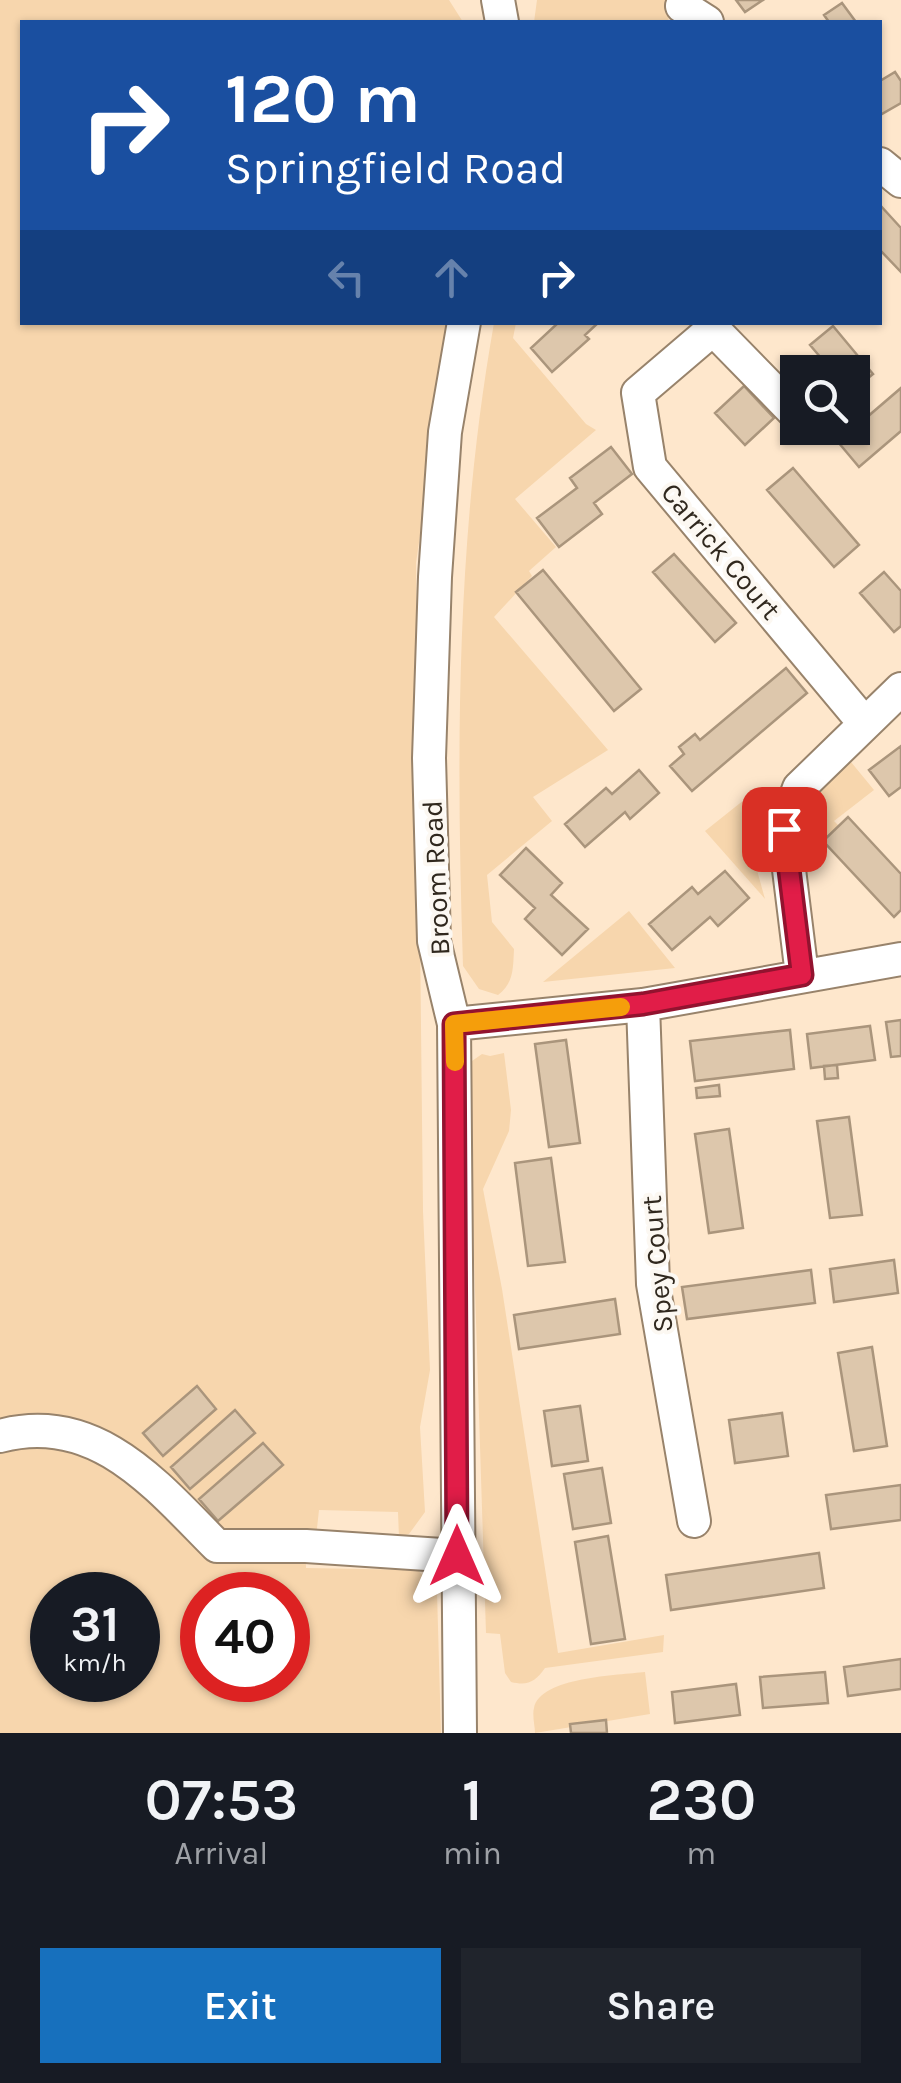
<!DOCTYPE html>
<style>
:root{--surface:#171b24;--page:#20242c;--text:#f1f3f6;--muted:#9ea1a6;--accent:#1770bd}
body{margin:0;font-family:Karla,sans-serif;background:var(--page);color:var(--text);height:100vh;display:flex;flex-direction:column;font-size:38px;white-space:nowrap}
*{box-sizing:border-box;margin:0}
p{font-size:32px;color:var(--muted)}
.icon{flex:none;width:55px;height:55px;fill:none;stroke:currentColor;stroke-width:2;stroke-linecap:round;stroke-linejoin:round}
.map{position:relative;height:1733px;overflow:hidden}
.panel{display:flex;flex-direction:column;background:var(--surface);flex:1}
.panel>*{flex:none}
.banner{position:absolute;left:20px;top:20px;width:862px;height:305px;border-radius:0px;box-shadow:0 2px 8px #0004;background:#1a4fa0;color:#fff;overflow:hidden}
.buttons{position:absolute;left:780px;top:355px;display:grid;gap:20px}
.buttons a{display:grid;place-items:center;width:90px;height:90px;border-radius:0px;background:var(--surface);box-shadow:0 2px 8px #0004;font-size:50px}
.speed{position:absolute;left:30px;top:1572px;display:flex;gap:20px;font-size:50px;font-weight:700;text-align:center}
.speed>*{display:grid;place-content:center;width:130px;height:130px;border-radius:50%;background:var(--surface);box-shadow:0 2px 8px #0004;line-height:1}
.speed small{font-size:25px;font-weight:400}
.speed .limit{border:15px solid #d22;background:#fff;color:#111}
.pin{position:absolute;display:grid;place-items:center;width:85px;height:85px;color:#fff;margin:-42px;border-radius:20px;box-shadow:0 5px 15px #0006}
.me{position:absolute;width:110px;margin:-55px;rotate:0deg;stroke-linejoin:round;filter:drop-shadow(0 0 8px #0008)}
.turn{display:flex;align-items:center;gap:35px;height:210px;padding:0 40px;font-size:45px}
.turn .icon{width:130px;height:130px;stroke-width:2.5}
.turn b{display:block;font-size:70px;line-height:85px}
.lanes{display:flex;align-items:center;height:95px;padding:0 40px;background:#0003;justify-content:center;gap:50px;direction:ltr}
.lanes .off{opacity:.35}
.eta{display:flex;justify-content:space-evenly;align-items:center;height:170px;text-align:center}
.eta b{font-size:60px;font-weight:600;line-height:70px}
.action{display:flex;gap:20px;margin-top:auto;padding:20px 40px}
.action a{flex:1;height:115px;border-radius:0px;background:var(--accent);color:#fff;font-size:40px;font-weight:600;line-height:115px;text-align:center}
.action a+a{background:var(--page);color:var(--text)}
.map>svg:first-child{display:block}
.green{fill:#f7d6ad;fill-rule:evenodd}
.building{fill:#ddc7ac;stroke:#aa957c;stroke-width:2.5}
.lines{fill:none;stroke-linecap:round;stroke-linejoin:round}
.minor-casing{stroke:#98836b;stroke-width:36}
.minor{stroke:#fff;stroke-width:32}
.route-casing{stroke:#92132f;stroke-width:25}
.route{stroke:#e11d48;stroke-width:18}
.slow{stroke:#f59e0b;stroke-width:18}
.labels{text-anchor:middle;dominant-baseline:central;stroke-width:8;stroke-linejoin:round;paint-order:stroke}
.street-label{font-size:28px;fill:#30281e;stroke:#fcf8f2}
</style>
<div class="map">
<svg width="901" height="1733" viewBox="0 0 901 1733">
<rect width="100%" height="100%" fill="#fee7cc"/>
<path class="green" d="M0,0H449L463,22H22V322L451,323L416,563L423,1211L430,1370L420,1427L425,1512L409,1534L399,1537L398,1512L319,1510L316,1537H305L306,1568L418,1570L437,1592L441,1733H0ZM52,1595H138V1680H52ZM202,1595H288V1680H202Z
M537,0H682L669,15L668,22H534Z
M494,323H516L513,338L586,424L596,430L515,499L556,547L529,571L532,576L494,617L608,750L533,797L552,821L487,875L492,922L514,949C513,968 514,983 498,995L479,989L463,966C456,750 456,537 494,323Z
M851,762L874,790L834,821L839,826L827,845L808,862C800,806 811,797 851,762Z
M754,792L767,808L752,852L765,899L705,831Z
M629,911L675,968L543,982Z
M504,1053L511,1110L509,1131L483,1189L502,1289L558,1653L664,1635L663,1652L545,1668C535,1682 528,1686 511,1682L505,1673L500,1634L486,1633L468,1071L472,1061L482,1054L490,1056Z
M645,1672L650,1714L535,1733C535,1726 532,1715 534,1708C540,1677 619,1675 645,1672Z"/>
<path class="building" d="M736,0H763L745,12Z
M842,3L856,22H829L824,15Z
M895,72L901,81V103L880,115V81Z
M880,205L901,228V272L880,250Z
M559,322H599L585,335L589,339L552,372L531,348Z
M833,326L873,374L852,391V372H833L810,345Z
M744,386L774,418L745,445L715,413Z
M901,388V431L859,467L838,442Z
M611,447L632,474L594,503L602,514L559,547L537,518L577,488L570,478Z
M793,468L859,545L834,567L767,490Z
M674,554L736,623L715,642L653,572Z
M543,570L641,689L614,711L516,592Z
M884,572L901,591V626L894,632L860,593Z
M786,668L807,693L692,791L670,766L684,754L679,747L695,734L700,740Z
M901,746V787L889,796L869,770Z
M639,770L659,793L630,819L625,812L585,847L565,824L606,788L612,794Z
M848,817L901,874V910L894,917L823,841Z
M526,848L562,883L551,895L588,929L562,955L525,919L535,908L500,875Z
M725,871L749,898L718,926L710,917L672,950L649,924L692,887L698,894Z
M901,1020V1056L891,1057L886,1022Z
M870,1026L875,1060L811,1068L807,1034Z
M790,1030L794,1069L695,1081L690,1041Z
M566,1040L580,1143L549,1147L535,1044Z
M837,1065L838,1078L825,1079L824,1066Z
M719,1085L720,1096L697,1098L696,1088Z
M849,1117L862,1215L830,1218L817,1121Z
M729,1129L743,1228L709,1233L695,1134Z
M551,1158L565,1262L528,1266L515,1163Z
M894,1260L898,1293L834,1302L830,1269Z
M811,1270L815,1303L687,1319L682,1287Z
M615,1299L620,1334L519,1349L514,1315Z
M872,1347L887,1446L854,1451L838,1353Z
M197,1386L216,1409L163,1456L143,1433Z
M580,1406L588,1461L552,1466L544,1411Z
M235,1410L255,1433L190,1489L171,1467Z
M782,1413L788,1456L735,1463L729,1420Z
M263,1443L283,1465L218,1521L199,1499Z
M602,1468L611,1523L573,1529L564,1474Z
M901,1485V1520L831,1529L826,1495Z
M608,1536L625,1639L591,1644L575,1542Z
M819,1553L824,1588L671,1610L666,1575Z
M901,1659V1689L848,1696L844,1667Z
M825,1672L828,1703L763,1708L760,1677Z
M736,1684L740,1715L675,1723L672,1692Z
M606,1720L607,1733H571L570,1724Z"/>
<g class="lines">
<g class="minor-casing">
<path id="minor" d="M498,0L502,22
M682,6L707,22
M880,164L901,181
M797,415L713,329L638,393L650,467L865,724
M802,975L784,829L799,788L901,689
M643,1005L653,1284L694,1521
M454,1024L643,1005L901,959
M0,1436C96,1410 157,1486 217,1546H306L457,1556
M460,1733L454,1024L434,941L429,758L435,577L445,432L464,322"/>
</g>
<use href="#minor" class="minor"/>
</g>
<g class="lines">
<g class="route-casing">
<path id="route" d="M457,1556L454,1024L643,1004L802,975L784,829"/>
</g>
<use href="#route" class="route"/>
<path class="slow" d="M455,1062L454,1024L621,1007"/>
</g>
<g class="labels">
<g class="street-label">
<text transform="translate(721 551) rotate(50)">Carrick Court</text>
<text transform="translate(436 878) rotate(-93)">Broom Road</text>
<text transform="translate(657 1264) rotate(-95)">Spey Court</text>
</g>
</g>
</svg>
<div class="buttons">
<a><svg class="icon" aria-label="search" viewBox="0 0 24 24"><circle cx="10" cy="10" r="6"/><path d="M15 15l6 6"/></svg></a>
</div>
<div class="speed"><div>31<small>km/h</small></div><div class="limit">40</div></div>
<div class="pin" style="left:784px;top:829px;background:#d93025"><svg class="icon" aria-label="arrive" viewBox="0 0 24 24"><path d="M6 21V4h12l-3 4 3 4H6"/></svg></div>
<svg class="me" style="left:457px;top:1556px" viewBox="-20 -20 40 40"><path d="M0-17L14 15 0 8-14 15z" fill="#e11d48" stroke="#fff" stroke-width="4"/></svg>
<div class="banner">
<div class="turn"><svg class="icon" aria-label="right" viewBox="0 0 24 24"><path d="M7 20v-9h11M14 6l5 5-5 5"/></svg><div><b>120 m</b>Springfield Road</div></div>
<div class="lanes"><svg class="icon off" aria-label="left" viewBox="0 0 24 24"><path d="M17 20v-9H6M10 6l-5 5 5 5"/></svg><svg class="icon off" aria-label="ahead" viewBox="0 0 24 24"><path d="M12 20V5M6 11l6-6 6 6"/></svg><svg class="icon" aria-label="right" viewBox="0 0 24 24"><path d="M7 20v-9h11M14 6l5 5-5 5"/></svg></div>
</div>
</div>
<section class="panel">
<div class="eta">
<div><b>07:53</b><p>Arrival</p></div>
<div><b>1</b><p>min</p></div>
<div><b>230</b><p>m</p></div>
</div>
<div class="action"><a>Exit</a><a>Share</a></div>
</section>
